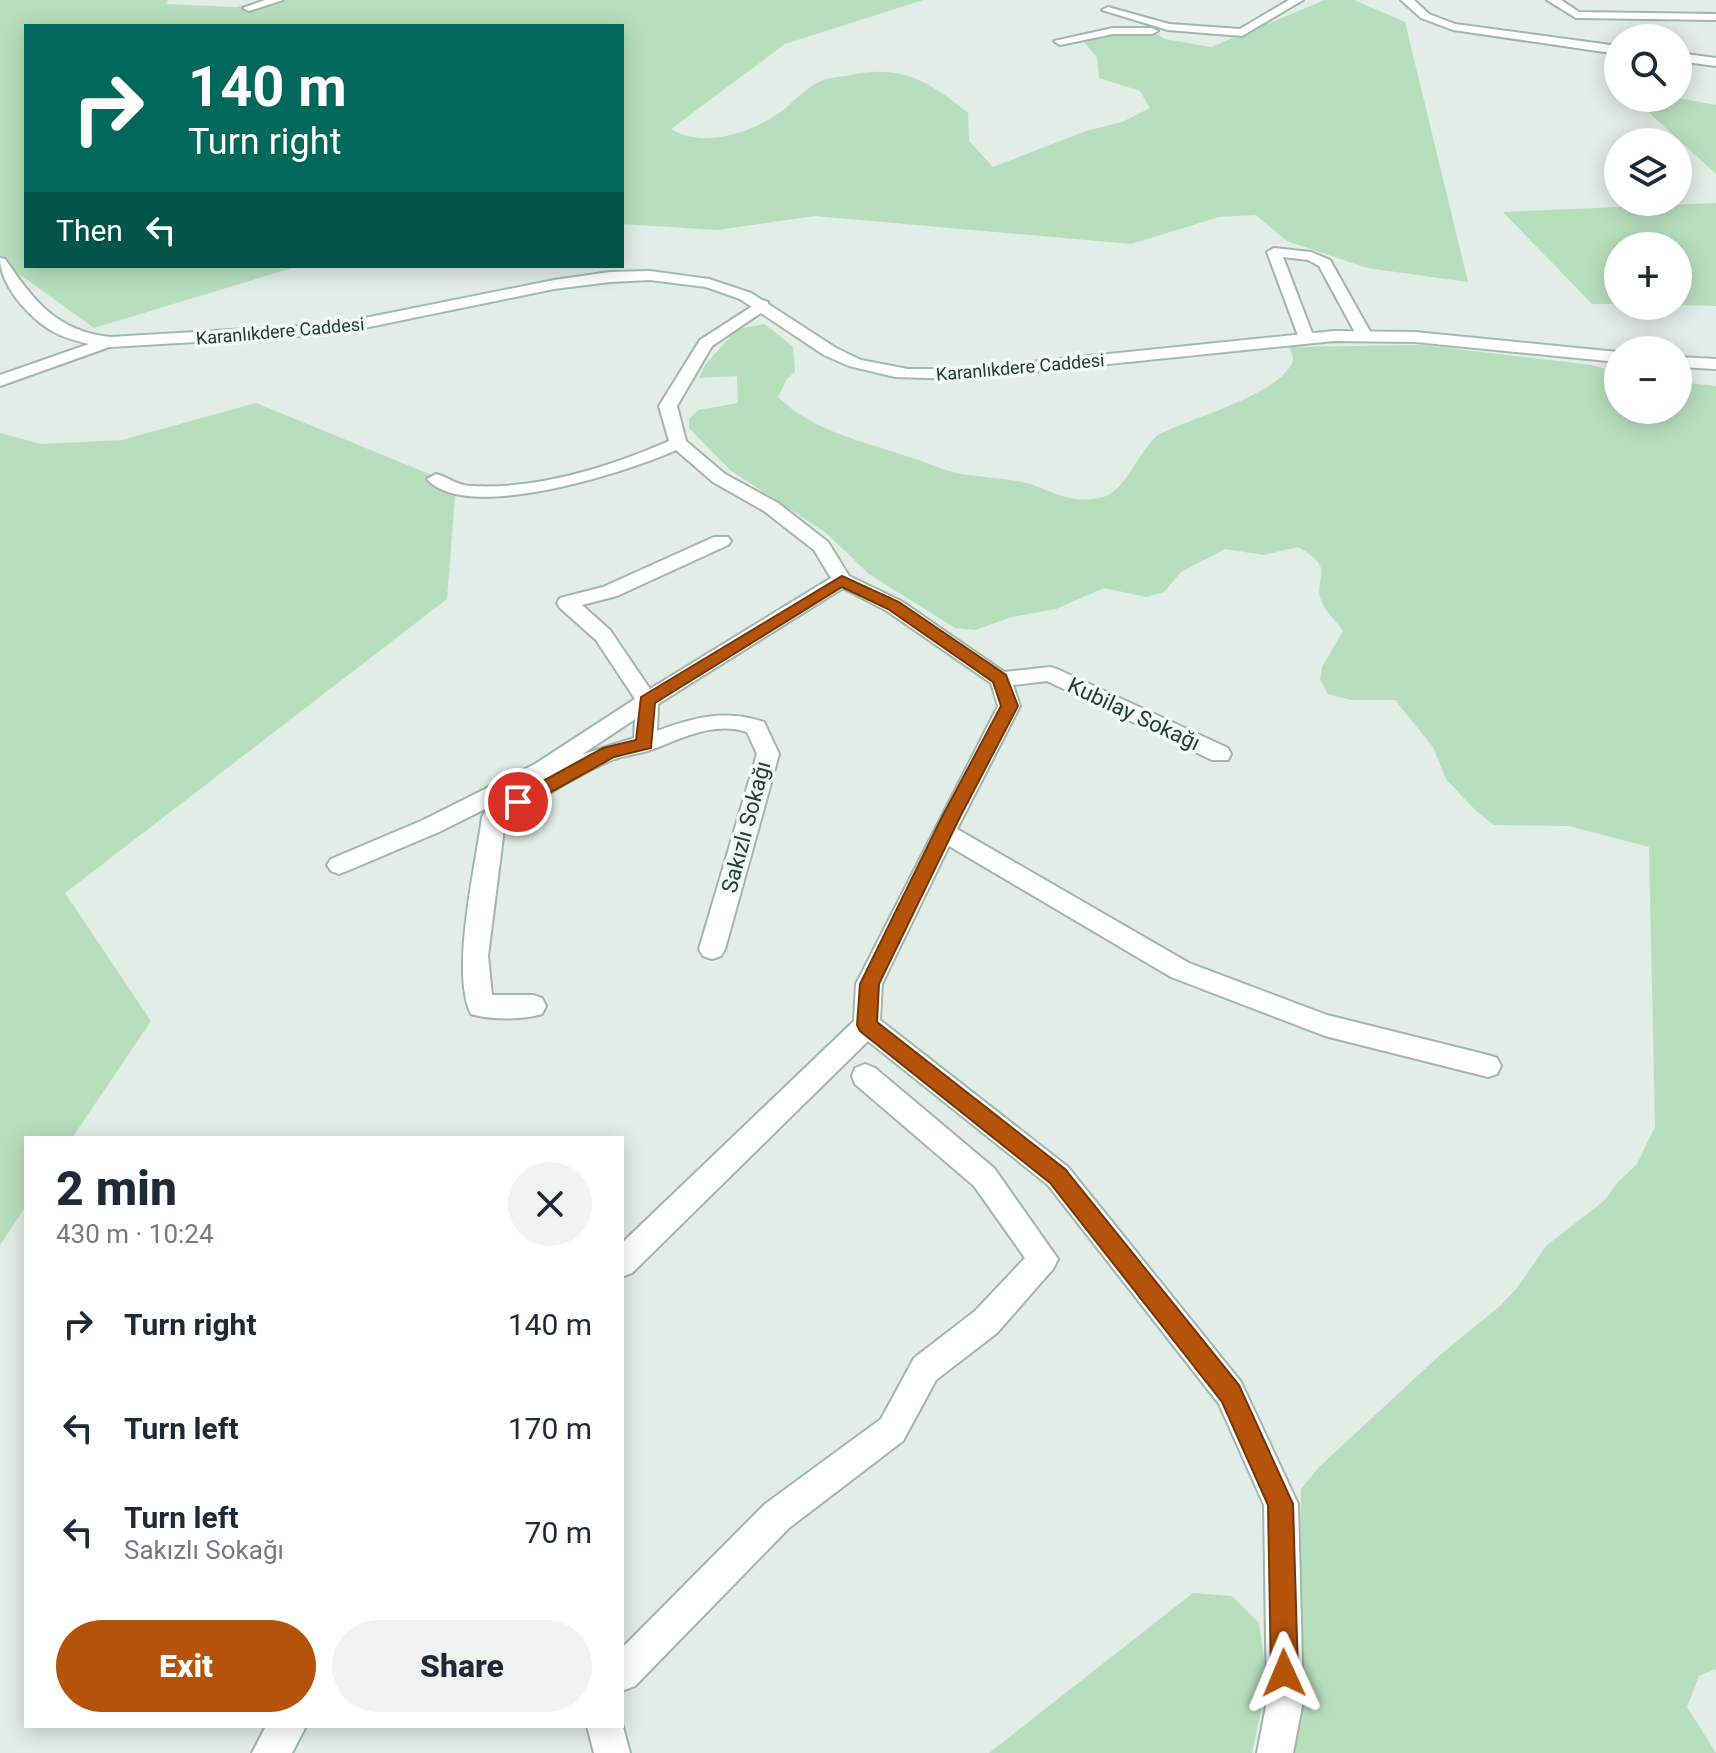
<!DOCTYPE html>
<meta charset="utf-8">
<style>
:root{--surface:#fff;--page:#f2f2f3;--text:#1f2937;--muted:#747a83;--accent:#b45309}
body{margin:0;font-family:Roboto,sans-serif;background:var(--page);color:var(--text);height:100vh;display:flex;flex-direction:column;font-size:30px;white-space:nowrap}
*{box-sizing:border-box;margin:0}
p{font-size:26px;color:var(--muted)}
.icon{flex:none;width:44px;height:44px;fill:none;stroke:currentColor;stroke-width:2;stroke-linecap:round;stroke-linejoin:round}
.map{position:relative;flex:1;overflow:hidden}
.sheet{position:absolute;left:24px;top:1136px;width:600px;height:592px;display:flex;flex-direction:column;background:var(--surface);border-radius:0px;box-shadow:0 4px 20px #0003}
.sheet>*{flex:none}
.guide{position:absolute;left:24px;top:24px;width:600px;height:244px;border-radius:0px;box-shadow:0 4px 20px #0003;background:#00695c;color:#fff;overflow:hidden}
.tools{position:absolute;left:1604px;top:24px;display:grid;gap:16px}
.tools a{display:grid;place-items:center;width:88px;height:88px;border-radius:50%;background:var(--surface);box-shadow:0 4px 20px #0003;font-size:40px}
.pin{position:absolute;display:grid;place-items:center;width:68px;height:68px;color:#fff;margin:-34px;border:4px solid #fff;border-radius:50%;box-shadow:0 2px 8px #0007}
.me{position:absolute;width:88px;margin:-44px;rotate:359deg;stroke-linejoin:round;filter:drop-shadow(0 0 6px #0008)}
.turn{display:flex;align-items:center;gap:28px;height:168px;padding:0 32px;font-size:36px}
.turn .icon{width:104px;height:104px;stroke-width:2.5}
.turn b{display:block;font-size:56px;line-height:68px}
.then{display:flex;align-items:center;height:76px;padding:0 32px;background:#0003;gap:16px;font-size:30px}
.round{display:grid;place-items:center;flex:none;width:84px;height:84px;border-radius:42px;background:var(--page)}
.overview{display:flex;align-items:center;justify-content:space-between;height:136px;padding:0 32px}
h1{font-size:48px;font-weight:800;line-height:60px}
.button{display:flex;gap:16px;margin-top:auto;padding:16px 32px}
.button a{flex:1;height:92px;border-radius:48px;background:var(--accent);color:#fff;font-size:32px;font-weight:800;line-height:92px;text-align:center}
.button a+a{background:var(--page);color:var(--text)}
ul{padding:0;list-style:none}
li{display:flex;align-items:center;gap:24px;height:104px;padding:0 32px}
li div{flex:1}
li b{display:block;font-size:30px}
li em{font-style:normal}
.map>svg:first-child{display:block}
.green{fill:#b8dfbd}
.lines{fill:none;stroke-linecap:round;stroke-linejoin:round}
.minor-casing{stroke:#a3b5ac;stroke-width:4}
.tertiary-casing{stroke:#a3b5ac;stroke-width:4}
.secondary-casing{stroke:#a1bcaf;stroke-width:4}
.minor{fill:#fff;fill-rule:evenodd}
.tertiary{fill:#fff;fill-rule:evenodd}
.secondary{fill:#fff;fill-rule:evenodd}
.route{fill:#b45309;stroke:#753606;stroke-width:2}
.labels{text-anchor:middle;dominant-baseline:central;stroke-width:7;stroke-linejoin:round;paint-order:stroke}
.far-street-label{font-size:18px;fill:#203e32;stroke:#f2f9f4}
.street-label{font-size:22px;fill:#203e32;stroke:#f2f9f4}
</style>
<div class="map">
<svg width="1716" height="1753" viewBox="0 0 1716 1753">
<rect width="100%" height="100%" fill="#e1ede6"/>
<path class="green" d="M0,0H168L167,4L236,7L262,0H923L785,44L671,129C701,148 748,134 776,115C791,106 804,88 821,81C829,77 842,77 851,75C902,64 930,82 968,113L969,141L993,167L1086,131L1122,122L1150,108L1140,91L1099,78L1097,57L1080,38L1111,26L1151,31L1165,39L1211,47L1325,0H1354L1405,22L1468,282L1367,268L1287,241L1256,215L1219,217L1131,244L815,216L717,230L622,224V26H26V266H299L94,328L0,260Z
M1633,98H1678L1716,105V174Z
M1716,203V306L1678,305V246H1618V304H1592L1503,212Z
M765,324L793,347L795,372L787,379L778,397C812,431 865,442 909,457C926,462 944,471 961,474C981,477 1002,478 1022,482C1052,489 1068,506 1103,497C1125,492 1139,450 1158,435C1191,418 1274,396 1291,365C1295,359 1292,353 1289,347L1422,345L1592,365L1618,373V410H1678V382L1716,386V1669L1699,1676L1687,1707L1716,1753H1294L1299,1722L1301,1489L1319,1467L1440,1355L1500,1306L1517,1288L1546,1246L1605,1200L1618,1182L1637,1164L1655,1127L1649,847L1569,826L1494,825L1476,811L1446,779L1433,747L1395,700H1350L1328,694L1320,680L1322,667L1343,631C1337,622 1328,614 1323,605C1309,578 1341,571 1298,547L1264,555L1225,549L1181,572L1164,592L1146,597L1104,588L1056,609L1012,617L975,630L955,628L869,574L826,533L730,470L689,428V419L698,410L738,403L737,376L699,378L705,365L737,329Z
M256,403L456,485L447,599L65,893L151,1021L72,1138H26V1206L0,1245V433L41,444L122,440Z
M1193,1593L1232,1596L1259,1623L1264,1661L1263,1701L1252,1753H989Z"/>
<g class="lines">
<g class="minor-casing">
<path id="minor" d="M265,0H283L249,11L243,8Z
M1289,0H1303L1242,36L1168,30L1102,10L1108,7L1169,24L1240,29Z
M1547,0H1561L1579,12L1716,14V20L1576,18Z
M1113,28H1152L1158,31L1152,34H1113L1060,45L1054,41Z
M1274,248L1311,252L1330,260L1372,335L1370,338H1358L1319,266L1308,260L1283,257L1314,338L1306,343L1300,341L1267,252Z
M762,300L768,302V308L712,346L677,406L686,441L725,474L778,503L828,542L849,576L901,601L1004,672L1050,667L1057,669L1228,748L1231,754L1228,760H1212L1047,681L1013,685L1020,706L957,829L1189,963L1327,1015L1488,1055L1497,1058L1501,1066L1497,1074L1488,1077L1325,1036L1171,977L949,846L882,984L880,1020L1068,1167L1241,1382L1298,1504L1303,1701L1293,1753H1257L1267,1701L1264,1505L1219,1404L1048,1185L868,1041L632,1273L622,1277V1243L854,1021L856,984L998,706L991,683L887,611L843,588L658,704L657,731C694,717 725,709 764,722L779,754L725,949L721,956L712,959L703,956L699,949L757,754L747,732C714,721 683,738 653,749C640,754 625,755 612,760C574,776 540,800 505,821L488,956L492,995H533L542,998L546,1006L542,1014C523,1020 490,1020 471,1014C450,972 476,865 482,817L486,811L509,797L439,832L347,871L339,874L331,871L327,865L331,859L423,820L535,764L635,699L596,640L560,608L557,603L560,598L603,587L714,537H728L731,541L728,545L617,596L582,605L610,630L650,689L831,578L814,550L764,511L713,482L676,450C628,472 466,524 427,479L436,474C448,477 458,486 471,486C536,490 610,467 669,441L659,406L700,340ZM635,719L634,738L581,755Z
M109,337L117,342L115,345L0,386V375Z
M865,1064L875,1068L994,1168L1058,1259L1053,1269L997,1333L936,1380L903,1441L789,1528L635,1686L622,1691V1648L765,1504L881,1419L914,1358L975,1311L1025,1258L974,1186L855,1084L852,1076L855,1068Z
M622,1723L630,1753H594L587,1726H622Z
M266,1726H306L292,1753H252Z"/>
</g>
<g class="tertiary-casing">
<path id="tertiary" d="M1401,0H1414L1429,14L1455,24L1618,46V54L1453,30L1421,18Z
M1678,53L1716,58V66L1678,61Z"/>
</g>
<g class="secondary-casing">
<path id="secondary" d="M0,258L5,259C34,301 56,331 110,337L335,324L554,280L610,272L650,271L709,279L751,293L836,348L861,360L908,369H962L1334,331L1415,332L1618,352V362L1415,342L1334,341L962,379L895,377L849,366L824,355L740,299L706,287L650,280L610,282L554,289L335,334L110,347C93,345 76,342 60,335C33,323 0,287 0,258Z
M1678,357L1716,359V369L1678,367Z"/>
</g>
<use href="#minor" class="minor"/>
<use href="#tertiary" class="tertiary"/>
<use href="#secondary" class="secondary"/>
</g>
<path class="route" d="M842,576L899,602L1006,675L1018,706L960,817L879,984L877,1022L1065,1169L1239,1385L1293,1504L1298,1673L1294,1682L1284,1686L1275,1682L1271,1673L1268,1505L1222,1402L1050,1183L860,1031L857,1025L860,984L942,817L1001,706L993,682L888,609L842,587L655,703L651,748L614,757L524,807H512L510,802L512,798L603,748L636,740L641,697Z"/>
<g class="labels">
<g class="far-street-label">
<text transform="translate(280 331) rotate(-5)">Karanlıkdere Caddesi</text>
<text transform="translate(1020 367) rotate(-5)">Karanlıkdere Caddesi</text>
</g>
<g class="street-label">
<text transform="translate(1134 714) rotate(25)">Kubilay Sokağı</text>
<text transform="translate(746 827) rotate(-75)">Sakızlı Sokağı</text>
</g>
</g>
</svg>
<div class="tools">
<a><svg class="icon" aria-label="search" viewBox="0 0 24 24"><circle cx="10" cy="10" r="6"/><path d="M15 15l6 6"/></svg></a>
<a><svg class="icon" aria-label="layers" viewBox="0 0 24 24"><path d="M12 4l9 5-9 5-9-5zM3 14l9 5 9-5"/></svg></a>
<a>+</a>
<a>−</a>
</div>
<div class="pin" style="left:518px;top:802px;background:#d93025"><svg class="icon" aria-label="arrive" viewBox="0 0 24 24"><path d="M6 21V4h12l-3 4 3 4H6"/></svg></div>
<svg class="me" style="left:1284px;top:1673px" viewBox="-20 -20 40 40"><path d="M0-17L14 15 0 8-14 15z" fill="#b45309" stroke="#fff" stroke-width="4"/></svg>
<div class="guide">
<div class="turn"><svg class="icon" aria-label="right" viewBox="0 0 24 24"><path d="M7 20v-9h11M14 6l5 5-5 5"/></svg><div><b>140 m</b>Turn right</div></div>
<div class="then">Then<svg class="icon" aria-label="left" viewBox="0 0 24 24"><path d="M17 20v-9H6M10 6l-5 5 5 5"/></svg></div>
</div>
<section class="sheet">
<div class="overview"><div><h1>2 min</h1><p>430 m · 10:24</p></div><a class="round"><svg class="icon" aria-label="close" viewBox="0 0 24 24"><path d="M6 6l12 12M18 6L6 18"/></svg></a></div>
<ul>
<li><svg class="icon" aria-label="right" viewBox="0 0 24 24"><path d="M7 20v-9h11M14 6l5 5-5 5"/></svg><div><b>Turn right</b></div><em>140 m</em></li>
<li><svg class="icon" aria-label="left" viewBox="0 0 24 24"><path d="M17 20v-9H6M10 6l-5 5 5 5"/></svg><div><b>Turn left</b></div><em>170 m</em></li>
<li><svg class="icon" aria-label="left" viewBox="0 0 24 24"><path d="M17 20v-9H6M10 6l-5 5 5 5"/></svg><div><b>Turn left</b><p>Sakızlı Sokağı</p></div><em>70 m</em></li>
</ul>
<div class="button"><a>Exit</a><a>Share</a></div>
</section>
</div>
